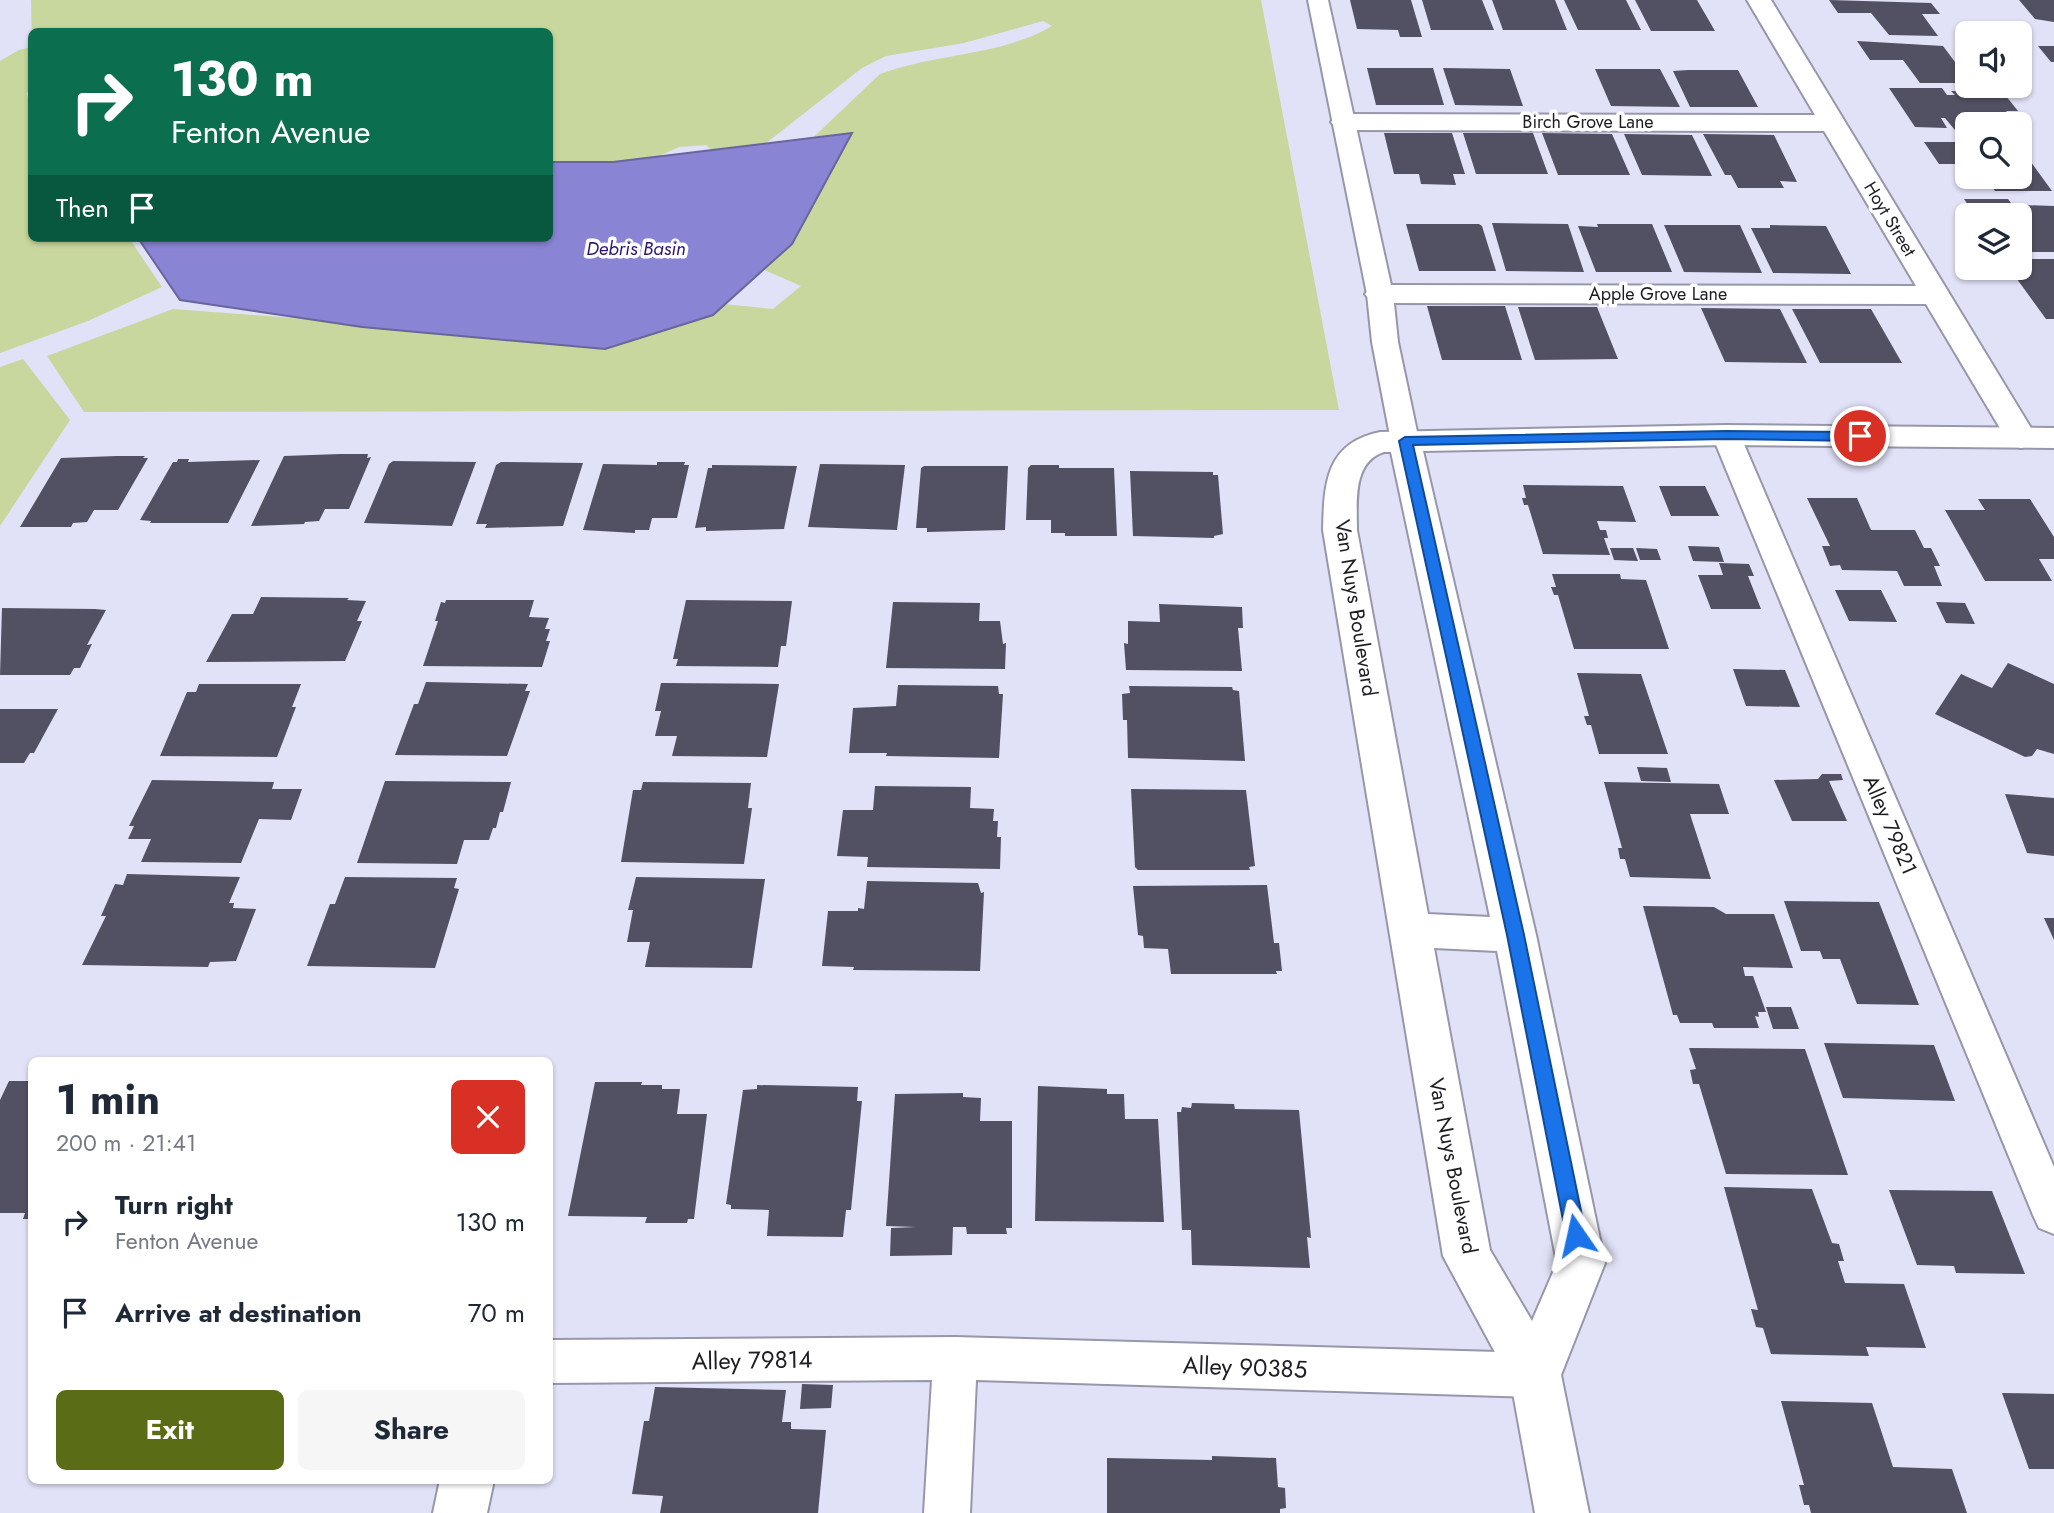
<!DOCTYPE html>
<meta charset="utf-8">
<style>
:root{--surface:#fff;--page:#f6f6f7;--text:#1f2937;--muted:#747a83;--accent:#5b6c17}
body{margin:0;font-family:Jost,sans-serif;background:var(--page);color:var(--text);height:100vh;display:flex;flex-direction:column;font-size:26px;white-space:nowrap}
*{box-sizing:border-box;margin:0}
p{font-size:23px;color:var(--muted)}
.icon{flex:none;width:38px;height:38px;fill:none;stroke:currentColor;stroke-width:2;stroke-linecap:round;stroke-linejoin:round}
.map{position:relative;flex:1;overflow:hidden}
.side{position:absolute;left:28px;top:1057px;width:525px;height:427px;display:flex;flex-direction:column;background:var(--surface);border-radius:10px;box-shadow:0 2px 5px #0004}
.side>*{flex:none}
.top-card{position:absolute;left:28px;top:28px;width:525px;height:214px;border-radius:10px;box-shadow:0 2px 5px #0004;background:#0b6e4f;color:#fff;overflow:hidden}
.fabs{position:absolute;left:1955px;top:21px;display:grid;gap:14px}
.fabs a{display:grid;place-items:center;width:77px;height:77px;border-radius:10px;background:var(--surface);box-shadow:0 2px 5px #0004;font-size:35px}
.pin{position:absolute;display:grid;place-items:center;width:60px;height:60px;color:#fff;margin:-30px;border:4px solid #fff;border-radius:50%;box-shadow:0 2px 7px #0007}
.me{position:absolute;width:77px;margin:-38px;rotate:349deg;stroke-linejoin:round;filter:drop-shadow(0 0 5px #0008)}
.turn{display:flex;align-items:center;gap:24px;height:147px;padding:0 28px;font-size:32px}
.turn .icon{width:91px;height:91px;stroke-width:2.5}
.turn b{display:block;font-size:49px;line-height:60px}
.then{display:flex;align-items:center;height:66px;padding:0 28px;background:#0003;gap:14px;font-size:26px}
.round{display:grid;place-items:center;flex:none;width:74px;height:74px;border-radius:10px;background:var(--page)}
.headline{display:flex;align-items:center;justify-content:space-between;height:119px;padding:0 28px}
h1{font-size:42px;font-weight:700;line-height:52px}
.button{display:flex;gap:14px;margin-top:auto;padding:14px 28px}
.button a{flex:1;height:80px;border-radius:10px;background:var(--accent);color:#fff;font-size:28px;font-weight:700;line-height:80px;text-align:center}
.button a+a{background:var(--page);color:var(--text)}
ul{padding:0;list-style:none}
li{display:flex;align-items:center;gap:21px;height:91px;padding:0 28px}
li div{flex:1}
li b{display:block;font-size:26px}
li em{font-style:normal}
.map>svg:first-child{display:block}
.green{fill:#c8d79d}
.water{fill:#8984d3;stroke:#69659e;stroke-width:2}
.building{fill:#515163}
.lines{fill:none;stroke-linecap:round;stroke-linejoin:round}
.lane-casing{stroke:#9797ab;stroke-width:4}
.street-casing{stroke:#9797ab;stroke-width:4}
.secondary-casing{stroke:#9797ab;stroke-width:4}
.lane{fill:#fff;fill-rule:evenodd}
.street{fill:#fff;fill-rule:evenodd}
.secondary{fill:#fff;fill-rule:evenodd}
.route{fill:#1a73e8;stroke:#114b97;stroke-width:2}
.labels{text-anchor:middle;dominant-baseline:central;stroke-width:7;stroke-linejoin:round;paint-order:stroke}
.far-street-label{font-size:18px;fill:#1d1d24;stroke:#fff}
.far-water-label{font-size:19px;font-style:italic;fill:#2d1572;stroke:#fff}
.street-label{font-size:21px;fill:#1d1d24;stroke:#fff}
.near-street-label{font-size:24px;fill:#1d1d24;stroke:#fff}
</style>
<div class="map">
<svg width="2054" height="1513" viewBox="0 0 2054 1513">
<rect width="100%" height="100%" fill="#e1e1f7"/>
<path class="green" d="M31,0H1261L1339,410L84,412L47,356L173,309L560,338L682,300L773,309L801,286L702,243L880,74C936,53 1001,56 1052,26L1043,21L964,43L886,56L862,68L733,169L706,145L679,147L641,164L550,161V32H32V46Z
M31,47V91L26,93L32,106V238H129L162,287L88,321L0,353V61L19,50Z
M23,359L70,420L0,526V367Z"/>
<path class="water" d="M852,133L792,244L713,315L605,349L362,327L180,300L138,238H550V162H613Z"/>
<path class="building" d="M1350,0H1411L1422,37H1400L1398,30L1357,29Z
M1422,0H1482L1494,30H1431Z
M1492,0H1555L1567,30H1503Z
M1564,0H1626L1641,30H1578Z
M1635,0H1697L1715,31H1651Z
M1829,0L1931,3L1940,14H1922L1938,36L1889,35L1871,13H1838Z
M2019,0H2054V22L2035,19Z
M1857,41L1943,46L1967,78V83H1920L1903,60H1870Z
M2038,46H2054V62H2051Z
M1367,68H1433L1444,105H1376Z
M1443,68L1510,69L1523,106L1455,105Z
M1595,69H1660L1680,107L1611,106Z
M1688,70H1738L1758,107H1690L1673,71Z
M1889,88H1942L1947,95H1955L1951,91H1964L1967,96L1979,95L1975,91H2002L2018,111H2006L2017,124H1967V135H1959L1945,118H1941L1947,128L1915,127Z
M1384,133H1452L1465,174H1453L1456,185L1421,184L1419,174H1394Z
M1463,133H1533L1548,174H1476Z
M1542,133L1612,134L1630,175H1558Z
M1624,134L1692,135L1712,176L1642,175Z
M1703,134L1774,135L1797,182L1780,181L1784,188H1738L1731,175H1725Z
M1924,142H1967V164H1939Z
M2020,147L2052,191H1995L1985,177H2020Z
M1964,199H2008L2011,203L2022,205L2054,206V252H2020V215H1975Z
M1492,223L1568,224L1584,272L1506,271Z
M1406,224H1479L1482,226L1496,271H1419Z
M1597,224H1652L1672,272H1596L1578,226L1598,227Z
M1664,225H1740L1762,273L1684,272Z
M1770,225L1826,226L1851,274L1773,273L1751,228H1770Z
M2020,259H2054V319H2046L2009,268H2020Z
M1427,306H1505L1522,360H1442Z
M1518,307H1597L1618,359L1535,360Z
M1701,308L1780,309L1807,363L1725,362Z
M1792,309H1871L1902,363H1820Z
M340,454H368L367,458L371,457L349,509H325L319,521L305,522L304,524L251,526L284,456Z
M117,456H145L143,458H148L118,510H94L87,522L73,523L71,527H20L61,458Z
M178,459H189L188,462L260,460L228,523H150L151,521L140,520L173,462H177Z
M393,461L476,462L452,526L364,523L389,464Z
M501,462L583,463L563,526L485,528L487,524H476L496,465Z
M657,462H685L684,465H689L677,518H652L649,530H635V533L583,530L603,464L657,465Z
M820,464L905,465L897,530L808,527Z
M712,465L797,466L784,529L706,531V527L695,528L708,468H712Z
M1031,465H1059V468H1114L1117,536H1065V533H1051V520H1026L1028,468Z
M924,466H1008L1005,530L927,532V528H916L921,468Z
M1130,471L1213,472V475H1218L1223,534L1214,536V538L1133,536Z
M1523,485L1623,486L1636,522L1597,521L1600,530H1606L1608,538H1604L1610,555L1543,554L1528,505H1524L1522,498H1526Z
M1659,486H1705L1719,516H1671Z
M1807,498H1857L1871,530H1915L1924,548H1931L1940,566H1934L1942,586H1904L1897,571L1842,570L1840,565L1830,566L1822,546H1830Z
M1978,499H2030L2054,537V559H2039L2052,581H1985L1945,510H1985Z
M1688,546L1719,547L1724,562L1693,561Z
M1610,548H1633L1638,561L1614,560Z
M1636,548L1657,549L1661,560H1640Z
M1719,563L1749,564L1754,576H1748L1761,609H1711L1698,575H1723Z
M1552,574H1620L1621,579L1646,580L1669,649H1574L1558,595H1554L1551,587H1556Z
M1835,590H1881L1897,622L1849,621Z
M261,597L349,598L347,600L366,601L357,621H362L345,661L206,662L232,614H253Z
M446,600H534L529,617L549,618L545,629H550L546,641H550L542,667L423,666L438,621H435L441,602L445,603Z
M686,600L792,601L786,646H781L778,667L676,666L678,659H673Z
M893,602L980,603L979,621H1000L1003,644L1006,643L1005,669L886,668Z
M1936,602L1965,603L1975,624L1946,623Z
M1159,604L1242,607L1243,628H1238L1242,671L1126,670L1124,643L1128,644V621L1160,622Z
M2,608L95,609L106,610L87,645L92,644L80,668H74L70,675H0Z
M2008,663L2054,684V754L2037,749L2032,756L2025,757L1935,714L1961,674L1992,688Z
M1733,669L1785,670L1800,707L1746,706Z
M1577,673L1641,674L1668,754H1599L1591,725H1587L1584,716H1589Z
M426,682L528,684L525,691H530L507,756L395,755L414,704H418Z
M661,683L779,684L767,757L672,756L677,736H655L661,711H655Z
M199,684H301L292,707H296L277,757L160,756L187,692H196Z
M898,685L998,686L999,694H1003L999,758L886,756L887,753H849L853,708L896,706Z
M1129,686L1232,687L1233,690L1239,691L1245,761L1128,758L1127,720H1123L1122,694L1130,693Z
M0,709H58L34,753H30L24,763H0Z
M1637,767L1667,768L1671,782L1641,781Z
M1822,774H1841L1843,780L1829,781L1847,821H1792L1774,780L1818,779Z
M152,780L274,782L272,789H302L291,820L259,819L241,863L141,862L151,839H128L134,826H129Z
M385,781L511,782L503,812H500L496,828H493L489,840H464L457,864L357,863Z
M643,782L751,783L748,808H752L744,864L621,862L633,790H641Z
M1604,782L1719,784L1729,814H1690L1711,879L1630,877L1625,859H1620L1618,848H1622Z
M875,786L971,787L970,808L994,809L993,821H998L997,837H1001L1000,869L867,867L868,857L837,856L843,810H873Z
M1131,789L1246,790L1255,866L1249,867L1250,870H1138L1135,867Z
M2005,794L2054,798V856L2027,853Z
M127,874L240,877L229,903H234L233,908L256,909L236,961L210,962L208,967L82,965L106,916H101L115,884L123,885Z
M345,877L457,878L454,888L459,889L435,968L307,966L330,904H335Z
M636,877L765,879L752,968L645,967L650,942H627L633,910H628Z
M867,881L978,883L981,893L984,892L980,971L853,970L854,967L822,966L828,911H858V908L864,909Z
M1267,885L1274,943H1279L1282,971H1276L1277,974H1171L1168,949L1144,948L1143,936L1138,935L1133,886Z
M1784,901L1879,902L1919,1005L1857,1004L1840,959H1823L1820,951H1801Z
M1643,906L1714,907L1726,914H1774L1793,968L1743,967L1745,976H1753L1766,1012H1758L1759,1017L1755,1016L1759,1028H1714L1712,1023H1680L1677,1015H1673Z
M2044,918H2054V940Z
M1766,1007H1791L1799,1029H1773Z
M1824,1043L1934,1045L1955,1101L1843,1098Z
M1689,1048L1805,1049L1848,1175L1726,1174L1699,1084H1693L1690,1070L1696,1069Z
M9,1081H32V1219H23L25,1213H0V1100Z
M595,1082H642L641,1085H662V1089H680L677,1114H707L694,1219H688L687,1223H645L647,1217L568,1216Z
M757,1085L858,1087L857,1101H862L851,1210H846L843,1237L767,1236L769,1210L731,1209V1205L726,1204L743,1090L757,1089Z
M1038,1086L1107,1089V1094H1124L1125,1119H1158L1164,1222L1035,1221Z
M963,1093V1097L981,1098L980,1121H1012V1228H1006L1007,1234H967L966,1227H953L952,1255L890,1256L891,1228L916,1227L886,1226L895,1094Z
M1192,1103L1234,1104L1235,1109L1299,1110L1311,1238L1307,1237L1310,1268L1192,1265L1191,1230H1182L1177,1112H1181L1182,1107L1191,1108Z
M1724,1187L1812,1189L1832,1243L1839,1244L1844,1261H1838L1845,1283L1904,1284L1926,1348L1866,1347L1869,1356L1771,1354L1763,1328L1756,1327L1751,1309L1758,1310Z
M1889,1190L1992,1191L2025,1274L1956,1273L1954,1266L1917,1265Z
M802,1384L833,1385L831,1408L800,1409Z
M655,1387L786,1390L782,1422H791V1429L826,1430L818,1513H660L663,1496L632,1494L644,1421H649Z
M2002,1393L2054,1394V1469H2029Z
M1781,1401L1872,1403L1893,1467L1952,1469L1967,1513H1811L1809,1505H1804L1799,1485H1804Z
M1212,1456L1276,1458L1278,1487L1285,1488L1286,1508L1280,1509V1513H1107V1458L1212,1460Z"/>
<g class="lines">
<g class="lane-casing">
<path id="lane" d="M1308,0H1328L1393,294L1398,342L1419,441L1415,447L1405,450L1395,447L1391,441L1372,342L1367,294Z
M1726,426L1736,429L1740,435L2054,1167V1234L2039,1228L2033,1215L1712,435L1716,429Z
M955,1337L1535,1353L1551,1360L1557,1375L1551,1390L1535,1397L976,1380L970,1513H924L932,1380L550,1383V1340Z"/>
</g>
<g class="street-casing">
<path id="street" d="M1747,0H1771L2037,438L2032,445L2021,448L2010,445L1926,304L1380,303L1370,300L1365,294L1370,288L1380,285L1916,286L1824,131L1344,130L1335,127L1331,122L1335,117L1344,114L1815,115Z
M440,1480H494L487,1513H433Z"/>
</g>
<g class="secondary-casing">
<path id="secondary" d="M1726,425L2054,428V448L1726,445L1423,451L1536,935L1605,1263L1561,1375L1589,1513H1535L1511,1382L1443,1256L1323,530C1324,483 1326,443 1380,432ZM1384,452H1391L1490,917L1428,914L1357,530C1357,503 1352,462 1384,452ZM1434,948L1497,951L1557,1263L1532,1321L1490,1250Z"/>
</g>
<use href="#lane" class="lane"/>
<use href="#street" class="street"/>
<use href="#secondary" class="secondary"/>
</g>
<path class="route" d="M1726,431L1860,432L1867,436L1860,441L1726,439L1413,445L1524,935L1586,1235L1583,1242L1576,1244L1568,1242L1566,1235L1507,935L1399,441L1405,437Z"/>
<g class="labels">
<g class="far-street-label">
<text x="1588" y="122">Birch Grove Lane</text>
<text transform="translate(1890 219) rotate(59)">Hoyt Street</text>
<text x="1658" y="294">Apple Grove Lane</text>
</g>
<g class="far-water-label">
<text x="636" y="248">Debris Basin</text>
</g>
<g class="street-label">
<text transform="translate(1356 608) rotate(81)">Van Nuys Boulevard</text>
<text transform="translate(1890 825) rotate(67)">Alley 79821</text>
<text transform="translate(1453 1166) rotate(79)">Van Nuys Boulevard</text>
</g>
<g class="near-street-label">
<text transform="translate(752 1360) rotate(-1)">Alley 79814</text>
<text transform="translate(1245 1367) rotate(2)">Alley 90385</text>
</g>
</g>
</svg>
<div class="fabs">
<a><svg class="icon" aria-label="sound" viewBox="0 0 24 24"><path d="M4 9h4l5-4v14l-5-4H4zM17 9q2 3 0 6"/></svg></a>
<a><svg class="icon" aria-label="search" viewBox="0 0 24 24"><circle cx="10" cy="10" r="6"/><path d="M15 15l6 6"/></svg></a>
<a><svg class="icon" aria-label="layers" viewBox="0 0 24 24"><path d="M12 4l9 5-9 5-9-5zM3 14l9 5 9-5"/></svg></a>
</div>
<div class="pin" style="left:1860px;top:436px;background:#d93025"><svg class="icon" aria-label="arrive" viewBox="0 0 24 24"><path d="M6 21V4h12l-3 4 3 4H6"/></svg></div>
<svg class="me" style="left:1576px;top:1235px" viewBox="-20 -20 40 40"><path d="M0-17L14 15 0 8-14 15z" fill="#1a73e8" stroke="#fff" stroke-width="4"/></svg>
<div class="top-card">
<div class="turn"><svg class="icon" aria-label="right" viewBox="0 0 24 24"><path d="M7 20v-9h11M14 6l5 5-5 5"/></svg><div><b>130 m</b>Fenton Avenue</div></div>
<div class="then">Then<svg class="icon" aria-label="arrive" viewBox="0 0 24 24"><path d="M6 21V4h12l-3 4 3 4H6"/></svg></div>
</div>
<section class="side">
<div class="headline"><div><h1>1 min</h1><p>200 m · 21:41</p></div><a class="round" style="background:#d93025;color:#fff"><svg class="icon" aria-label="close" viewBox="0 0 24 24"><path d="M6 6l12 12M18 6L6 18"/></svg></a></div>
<ul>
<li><svg class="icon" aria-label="right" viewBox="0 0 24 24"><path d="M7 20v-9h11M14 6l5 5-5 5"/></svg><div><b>Turn right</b><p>Fenton Avenue</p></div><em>130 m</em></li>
<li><svg class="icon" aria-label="arrive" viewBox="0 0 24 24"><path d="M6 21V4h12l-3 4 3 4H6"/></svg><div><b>Arrive at destination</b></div><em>70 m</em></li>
</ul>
<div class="button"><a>Exit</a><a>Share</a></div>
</section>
</div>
